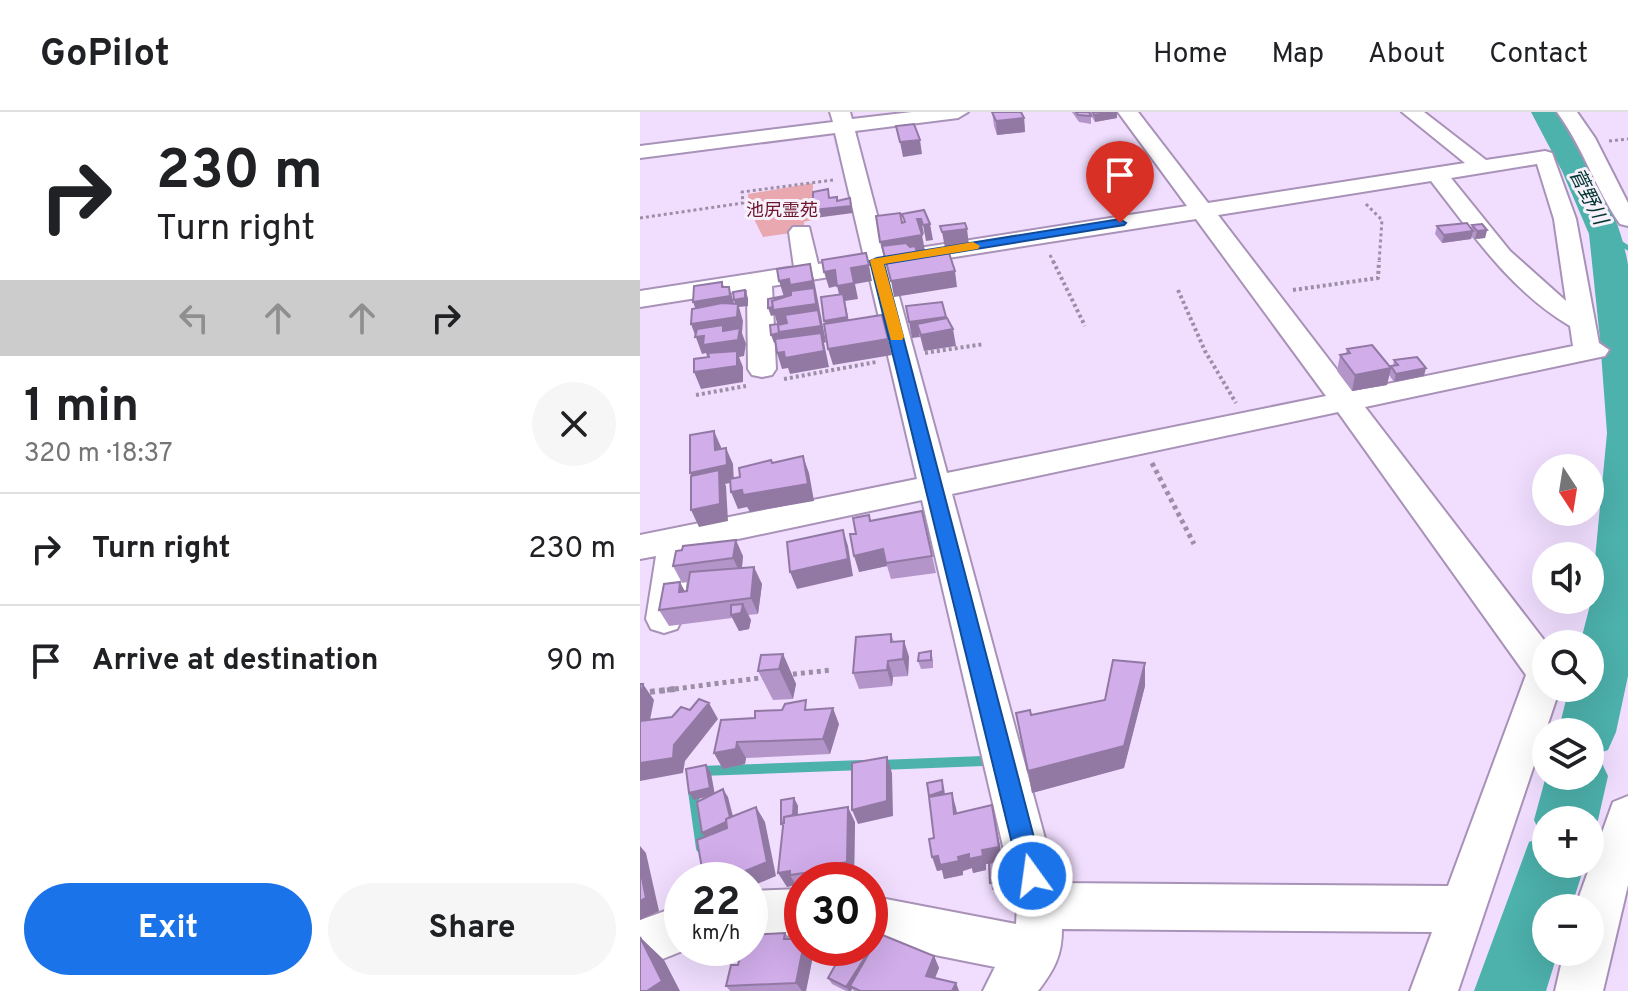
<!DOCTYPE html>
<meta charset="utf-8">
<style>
:root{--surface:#fff;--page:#f6f6f6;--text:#202124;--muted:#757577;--line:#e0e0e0;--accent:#1a73e8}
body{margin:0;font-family:Overpass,"Noto Sans JP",sans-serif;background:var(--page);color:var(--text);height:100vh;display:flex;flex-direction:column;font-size:30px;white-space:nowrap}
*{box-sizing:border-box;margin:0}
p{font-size:26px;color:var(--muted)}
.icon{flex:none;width:44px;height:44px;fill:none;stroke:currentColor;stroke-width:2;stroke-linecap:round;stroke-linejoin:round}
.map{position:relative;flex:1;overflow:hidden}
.drawer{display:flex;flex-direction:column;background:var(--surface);width:640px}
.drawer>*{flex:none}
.guide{background:#fff;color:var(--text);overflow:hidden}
.needle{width:52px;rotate:168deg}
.controls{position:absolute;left:892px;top:342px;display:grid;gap:16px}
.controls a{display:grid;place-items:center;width:72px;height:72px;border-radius:50%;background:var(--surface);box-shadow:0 8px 32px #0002;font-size:40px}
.speed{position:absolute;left:24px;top:750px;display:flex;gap:16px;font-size:40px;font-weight:700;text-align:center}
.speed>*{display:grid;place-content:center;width:104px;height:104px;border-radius:50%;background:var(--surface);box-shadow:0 8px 32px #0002;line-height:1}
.speed small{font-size:20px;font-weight:400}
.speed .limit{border:12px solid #d22;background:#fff;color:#111}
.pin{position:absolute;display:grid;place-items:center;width:68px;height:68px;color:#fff;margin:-82px -34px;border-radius:50% 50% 50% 0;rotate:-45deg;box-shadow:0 0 8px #0007}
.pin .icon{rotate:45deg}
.me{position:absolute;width:88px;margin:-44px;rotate:346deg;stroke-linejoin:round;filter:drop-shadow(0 0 6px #0008)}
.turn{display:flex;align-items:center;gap:28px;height:168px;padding:0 24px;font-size:36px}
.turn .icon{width:104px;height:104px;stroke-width:2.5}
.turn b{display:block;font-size:56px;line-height:68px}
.lanes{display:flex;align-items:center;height:76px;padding:0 24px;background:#0003;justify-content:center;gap:40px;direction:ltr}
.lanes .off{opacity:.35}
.round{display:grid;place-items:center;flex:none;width:84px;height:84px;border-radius:42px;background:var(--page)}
.summary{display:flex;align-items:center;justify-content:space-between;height:136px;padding:0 24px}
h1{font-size:48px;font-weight:700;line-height:60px}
.cta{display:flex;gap:16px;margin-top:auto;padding:16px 24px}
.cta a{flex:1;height:92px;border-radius:48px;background:var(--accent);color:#fff;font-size:32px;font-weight:700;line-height:92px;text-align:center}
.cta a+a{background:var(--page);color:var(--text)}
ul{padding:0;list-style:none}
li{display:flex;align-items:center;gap:24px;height:112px;padding:0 24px;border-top:2px solid var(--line)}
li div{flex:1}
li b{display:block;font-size:30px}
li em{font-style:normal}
header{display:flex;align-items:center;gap:48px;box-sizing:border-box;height:112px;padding:0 40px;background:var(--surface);border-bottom:2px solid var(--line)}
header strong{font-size:38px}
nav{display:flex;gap:44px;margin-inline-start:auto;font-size:28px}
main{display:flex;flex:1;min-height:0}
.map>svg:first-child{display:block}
.green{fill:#e9a8af}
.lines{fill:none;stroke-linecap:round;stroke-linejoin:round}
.stream-far1{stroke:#4db1ac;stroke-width:5}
.stream{stroke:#4db1ac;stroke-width:10}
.river{fill:#4db1ac;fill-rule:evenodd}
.minor-casing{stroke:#a892b8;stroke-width:4}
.path-far3{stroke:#9d8ea8;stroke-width:3;stroke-dasharray:3 3;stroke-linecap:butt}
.path-far2{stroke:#9d8ea8;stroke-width:4;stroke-dasharray:3 3;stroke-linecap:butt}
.path-far1{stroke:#9d8ea8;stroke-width:5;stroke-dasharray:4 4;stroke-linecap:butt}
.path{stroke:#9d8ea8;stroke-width:6;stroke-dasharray:5 5;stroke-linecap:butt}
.minor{fill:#fff;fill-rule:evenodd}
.wall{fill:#b495c9}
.shaded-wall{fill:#9279a4}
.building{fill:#d1adea;stroke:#9279a4;stroke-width:2}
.route{fill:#1a73e8;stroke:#114b97;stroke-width:2}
.slow{fill:#f59e0b}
.labels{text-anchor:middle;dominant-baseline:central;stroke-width:6;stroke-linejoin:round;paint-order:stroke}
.far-park-label{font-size:18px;fill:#6e152c;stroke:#f6f1fa}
.far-water-label{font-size:20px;font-style:italic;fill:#023432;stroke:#f6f1fa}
</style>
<header>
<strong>GoPilot</strong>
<nav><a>Home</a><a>Map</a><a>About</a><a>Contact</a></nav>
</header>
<main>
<section class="drawer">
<div class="guide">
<div class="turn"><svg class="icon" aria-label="right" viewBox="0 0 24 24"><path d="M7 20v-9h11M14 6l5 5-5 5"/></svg><div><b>230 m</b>Turn right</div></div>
<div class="lanes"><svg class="icon off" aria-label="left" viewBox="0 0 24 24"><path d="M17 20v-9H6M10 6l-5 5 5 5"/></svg><svg class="icon off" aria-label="ahead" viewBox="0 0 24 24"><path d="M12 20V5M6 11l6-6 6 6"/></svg><svg class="icon off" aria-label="ahead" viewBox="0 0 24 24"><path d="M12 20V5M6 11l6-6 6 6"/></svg><svg class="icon" aria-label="right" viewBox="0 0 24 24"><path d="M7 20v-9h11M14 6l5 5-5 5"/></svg></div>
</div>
<div class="summary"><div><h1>1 min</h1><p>320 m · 18:37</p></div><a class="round"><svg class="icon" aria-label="close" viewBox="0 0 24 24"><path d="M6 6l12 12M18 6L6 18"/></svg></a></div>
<ul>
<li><svg class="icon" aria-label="right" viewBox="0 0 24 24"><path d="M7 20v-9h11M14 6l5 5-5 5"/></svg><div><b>Turn right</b></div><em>230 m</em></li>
<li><svg class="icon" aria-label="arrive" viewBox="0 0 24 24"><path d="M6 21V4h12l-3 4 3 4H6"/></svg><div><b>Arrive at destination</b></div><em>90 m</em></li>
</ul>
<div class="cta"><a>Exit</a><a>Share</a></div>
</section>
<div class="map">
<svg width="988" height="879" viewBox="0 0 988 879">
<rect width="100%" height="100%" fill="#f1deff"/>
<path class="green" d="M173,71L172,108L164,110L165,119L123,125L109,97L108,82Z"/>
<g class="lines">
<path class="stream-far1" d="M966,122L988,136"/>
<path class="stream" d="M240,653L343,649
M60,659L223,653
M53,679L61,736"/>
<path class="river" d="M891,0H919C947,48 979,97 988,153V564L976,620L968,638L954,643L959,645L968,664L958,708L950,725V708H906V752H945L931,796H906V840H918L906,879H834L889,730L902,725L894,708L906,664H950V620H918L929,576H950V532H940L951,489L967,321L960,227L949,122L922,59Z"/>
<g class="minor-casing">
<path id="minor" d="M190,0H210L212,7L272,0H328L318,6L215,19L247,141L547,94L478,0H498L568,91L825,51L762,0H784L846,48L905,39L912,41L936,107L959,231L969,238L965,244L725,295L907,532L906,576H920L818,879H770L792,820L422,817C422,844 414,858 398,879H343L355,855L230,830V784L376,812L377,794L282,388L51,437L42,507L37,517L24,521L11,517L6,507L16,444L0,447V423L277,367L228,159L132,174L136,257L132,263L122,265L112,263L108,257L107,178L0,195V179L154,155L149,120L153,115H169L178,152L224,145L195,21L0,46V34L193,10ZM897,52L914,107L926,189L870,139L811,66ZM791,69C833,123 871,179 930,214L933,234L713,279L578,103ZM556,107L686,284L307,361L251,155ZM698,300L886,563L808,774L417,771L312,382Z
M917,0H937L955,26L988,91V114L980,112C955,76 943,35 917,0Z
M988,684V773L963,879H915L924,840H950V796H935L973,690Z
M162,777V823L110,825V779Z
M42,793V836H50L0,856V808Z"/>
</g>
<path class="path-far3" d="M969,29L988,27
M726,92L742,108L739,151
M0,106L103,91L102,80L193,68
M410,143L414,151"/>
<path class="path-far2" d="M413,149L445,214
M538,178L565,239L596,291
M653,178L738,166L739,149
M285,241L344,232
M144,267L236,250
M56,283L106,274"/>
<path class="path-far1" d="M512,351L554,432
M145,563L192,558
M19,579L127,565"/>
<path class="path" d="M0,581L35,577"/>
<use href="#minor" class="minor"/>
</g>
<path class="wall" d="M352,0L384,6L385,20L357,23L354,14Z
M432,0H449L451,4V12L439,10Z
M449,0H477V6L455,10Z
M832,113L847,118L845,126L835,127L832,124L831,127L802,131L795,122L797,114L831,116Z
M707,237L751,256L753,254L754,248L784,264L754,270L749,263L747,273L712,279L697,259L700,243L706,241Z
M282,399L296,461L251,467L247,454L219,460L216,422L229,403L231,409Z
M103,444L102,456L122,472L118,502L108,503L111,508L109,517L99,519L92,506L29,514L19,498L47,479L48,470L42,471L33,454Z
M251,522L254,530L264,529L269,545L268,564L253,565L252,574L219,577L213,561Z
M291,539L293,548V556L281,557L278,549Z
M143,542L156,572L153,587L133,588L118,559Z
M505,574L484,656L392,681L376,601L391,603L465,588Z
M171,598L199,612L190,642L106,646L105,652L83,657L74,641L115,606Z
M304,676L305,682L316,696L317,702L352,693L367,776L352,778L349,752H346V758L333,761L332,756L323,759V763L304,767L302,758L297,759L294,726Z
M154,686L158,694V703L215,710L214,764H213L214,768H162V776L158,777L156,773L147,775Z
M145,821L150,827L162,836H171L174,839L166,879H90L86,874L98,853Z
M294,844L299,856L295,866L316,871L319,879H214L212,877L211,879H206L192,872L188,866Z"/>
<path class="shaded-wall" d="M471,0H477V6L455,10L454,3Z
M384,6L385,20L357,23L356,9Z
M280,28L282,42L263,45L260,30Z
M197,85L199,93L210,86L213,101L175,106L173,98L197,89Z
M277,107H281L284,122L280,123Z
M290,112L293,128L286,129L283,113Z
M327,117L329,133L305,136L302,120Z
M847,118L845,126L835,127L837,119Z
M833,119L831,127L802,131L804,123Z
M282,123L285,139L244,145L240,130Z
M170,152L174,168L186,230L184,231L189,255L150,262L148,256L142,257L137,241L142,229L134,231L131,223L138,215L135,203L131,204L128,196L144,185L139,169Z
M229,153L232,169L215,172L218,187L205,189L211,221L189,225L184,209L201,190L197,174L189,176L184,160Z
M315,159L317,175L254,185L251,169Z
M82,170L88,184L89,175L94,191L95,200L59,206L53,190L82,175Z
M105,178L108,186V194L99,195L103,209L102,221L106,232L104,244L99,245L103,255V270L61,277L54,260L69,249L66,241L62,242L51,212L96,196L94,188Z
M306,205L308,218L313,217L316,234L284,239L277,212L280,225L272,226L269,210Z
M248,227L252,243L193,253L188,237Z
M751,256L747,273L712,279L715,263Z
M786,256L784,264L754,270L756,262Z
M74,319L81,335L82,354L86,336L93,352L94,370L85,372L86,374L88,409L59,415L51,398L58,377L50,361L75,338Z
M163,344L169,361L174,389L110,400L107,395L98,397L91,380Z
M203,418L208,434L213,464L157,477L150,460Z
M96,428L103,444L101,463L93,446Z
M243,437L247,454L219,460L214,444Z
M114,455L122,472L118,502L111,486Z
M40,470L49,487L39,480Z
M103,492L111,508L109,517L99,519L91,503Z
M264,529L269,545L268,564L263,547Z
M143,542L156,572L153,587L139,557Z
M248,549L253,565L252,574L247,558Z
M505,551V574L484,656L392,681L388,659Z
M3,572L14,588L10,608L0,610V589Z
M69,591L78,607L45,649L43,661L0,669V651L34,633Z
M193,596L199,612L190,642L183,627Z
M97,630L106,646L105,652L83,657L74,641Z
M247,645L252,661L253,704L218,712L212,698Z
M66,653L71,661L75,683L54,688L49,681Z
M302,668L304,676L305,687L289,684Z
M83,677L88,685L96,716L67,728L62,721Z
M312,681L316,696L319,717L314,702Z
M154,686L158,694L157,717L145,719L141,712Z
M352,693L363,749L346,752V758L333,761L332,756L323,759V763L304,767L302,758L297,759L292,745L298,744L318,745L342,738Z
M116,695L125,710L136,764L110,775V768H83Z
M208,695L215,710L214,764H213L214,768H210V764L189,768L184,758V754Z
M0,734L6,741L19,799L0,808Z
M150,759V763L156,773L147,775L138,761Z
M0,825L24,848L40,879H7Z
M233,833L210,874L212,877L211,879H209L206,875Z
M163,836H171L174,839L166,879H162L156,871Z
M294,844L299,856L291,876L286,864Z
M316,871L319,879H312Z"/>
<path class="building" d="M352,0H381L384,6L356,9Z
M436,0H449L451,4L438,3Z
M453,0H471L454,3Z
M274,12L280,28L260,30L256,14Z
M188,77L189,86L197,85V89L210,86L211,94L173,98V80Z
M284,98L290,112L283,113L281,107H277L282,123L240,130L236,104L260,101L262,111L265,110L262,102Z
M325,111L327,117L302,120L300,114Z
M827,111L833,119L804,123L797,114Z
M842,112L847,118L837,119L832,113Z
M266,131L270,135L275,134L278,144L308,138L315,159L251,169L242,134Z
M226,141L229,153L211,156L214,171L197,174L195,158L184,160L182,148Z
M170,152L173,169L150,173L149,167L139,169L137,157Z
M82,170V175H89L90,184L53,190L54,174Z
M174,176L176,192L133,198L132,189L151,183V179Z
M105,178V186L94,188L93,180Z
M203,182L207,205L184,209L181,185Z
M144,184V185L132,189L133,195L128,196V187Z
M302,190L306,205L269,210L266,194Z
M82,191L98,192L97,205L51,212L52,197Z
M178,198L181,214L139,220L138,213L147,211L145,203Z
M242,203L248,227L188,237L184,212Z
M307,206L313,217L281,223L277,212Z
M146,211L138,213L139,221L131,223L130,213Z
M83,213V219L100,216L98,228L63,233L64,224L55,225L57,217Z
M181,221L184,239L145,246L144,240L137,241L135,227Z
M732,233L751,256L715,263L700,243L710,241L707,237Z
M97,239V254L54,260V247L69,245L68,241Z
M777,245L786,256L756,262L751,254L758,253L754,248Z
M74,319L75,338L86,336L87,353L50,361V323Z
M163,344L168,372L103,383L102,378L91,380L90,367L100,365L99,356L131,348L132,351Z
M79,358L80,392L51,398V364Z
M282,399L292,444L246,451L243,437L214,444L210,422H216L213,406L229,403L230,409Z
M203,418L208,447L150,460L147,430Z
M96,428L93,446L33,454L36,439L42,438L43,434Z
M114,455L111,486L19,498L24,472L40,470L39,480L47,479L50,460Z
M103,492L101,501L91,503V493Z
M251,522V530L264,529L263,547L248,549L247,558L213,561L216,525Z
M291,539V548L278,549L279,541Z
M143,542L139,557L118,559L121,543Z
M473,548L505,551L484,634L388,659L376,601L390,598L391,603L465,588Z
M0,572H3L0,589Z
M59,587L69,591L34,633L33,646L0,651V609L32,605L41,595L50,598Z
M166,588L165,598L193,596L183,627L97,630L96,637L74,641L81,608L115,606V599L142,598L145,592Z
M247,645V689L212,698V651Z
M66,653L70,676L49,681L46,657Z
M302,668L303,679L289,684L287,671Z
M83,677L90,705L86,707V710L62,721L57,690Z
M312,681L314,702L352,693L359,735L342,738L343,744L329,747V742L318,745L319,749L300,753L298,744L292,745L289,727L294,726L289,685Z
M154,686L153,703L144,705V711L141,712V688Z
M116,695L127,750L83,768H64L57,728L87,716L86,707Z
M208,695L207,750L184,754V758L150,763V759L138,761L144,705Z
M363,748L366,769L350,771L349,751Z
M0,756L6,786L0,789Z
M210,759V768H192V762Z
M145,821L144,827H162V836H163L156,871L86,874L91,853H98L102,836H110V823Z
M240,822L294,844L286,864L316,871L312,879H220L210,874Z
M0,825L22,869L7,879H0Z
M230,832L233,833L206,875L188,866L205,836H230Z"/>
<path class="route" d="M480,107L486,111L484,113L244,152L404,764L401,772L392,775L384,772L380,764L230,149L237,146Z"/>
<path class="slow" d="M333,130L340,134L338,137L244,152L264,225L262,228H251L230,149L232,147Z"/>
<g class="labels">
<g class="far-park-label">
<text x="142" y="99">池尻霊苑</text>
</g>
<g class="far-water-label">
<text transform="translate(947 85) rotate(63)">菅野川</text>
</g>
</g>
</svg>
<div class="controls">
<a><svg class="needle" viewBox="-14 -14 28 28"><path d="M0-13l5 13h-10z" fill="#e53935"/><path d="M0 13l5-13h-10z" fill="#757577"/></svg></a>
<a><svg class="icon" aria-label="sound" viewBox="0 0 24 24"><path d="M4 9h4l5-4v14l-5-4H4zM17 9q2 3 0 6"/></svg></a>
<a><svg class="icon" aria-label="search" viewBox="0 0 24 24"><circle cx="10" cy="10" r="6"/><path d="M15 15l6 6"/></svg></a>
<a><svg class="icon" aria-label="layers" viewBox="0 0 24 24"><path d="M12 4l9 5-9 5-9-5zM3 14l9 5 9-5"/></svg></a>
<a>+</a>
<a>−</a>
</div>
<div class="speed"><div>22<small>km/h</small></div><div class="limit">30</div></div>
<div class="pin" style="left:480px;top:111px;background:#d93025"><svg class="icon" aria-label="arrive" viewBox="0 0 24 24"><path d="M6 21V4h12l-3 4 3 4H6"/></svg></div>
<svg class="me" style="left:392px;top:764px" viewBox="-20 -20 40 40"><circle r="17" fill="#1a73e8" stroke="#fff" stroke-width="3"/><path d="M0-11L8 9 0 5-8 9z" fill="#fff"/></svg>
</div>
</main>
